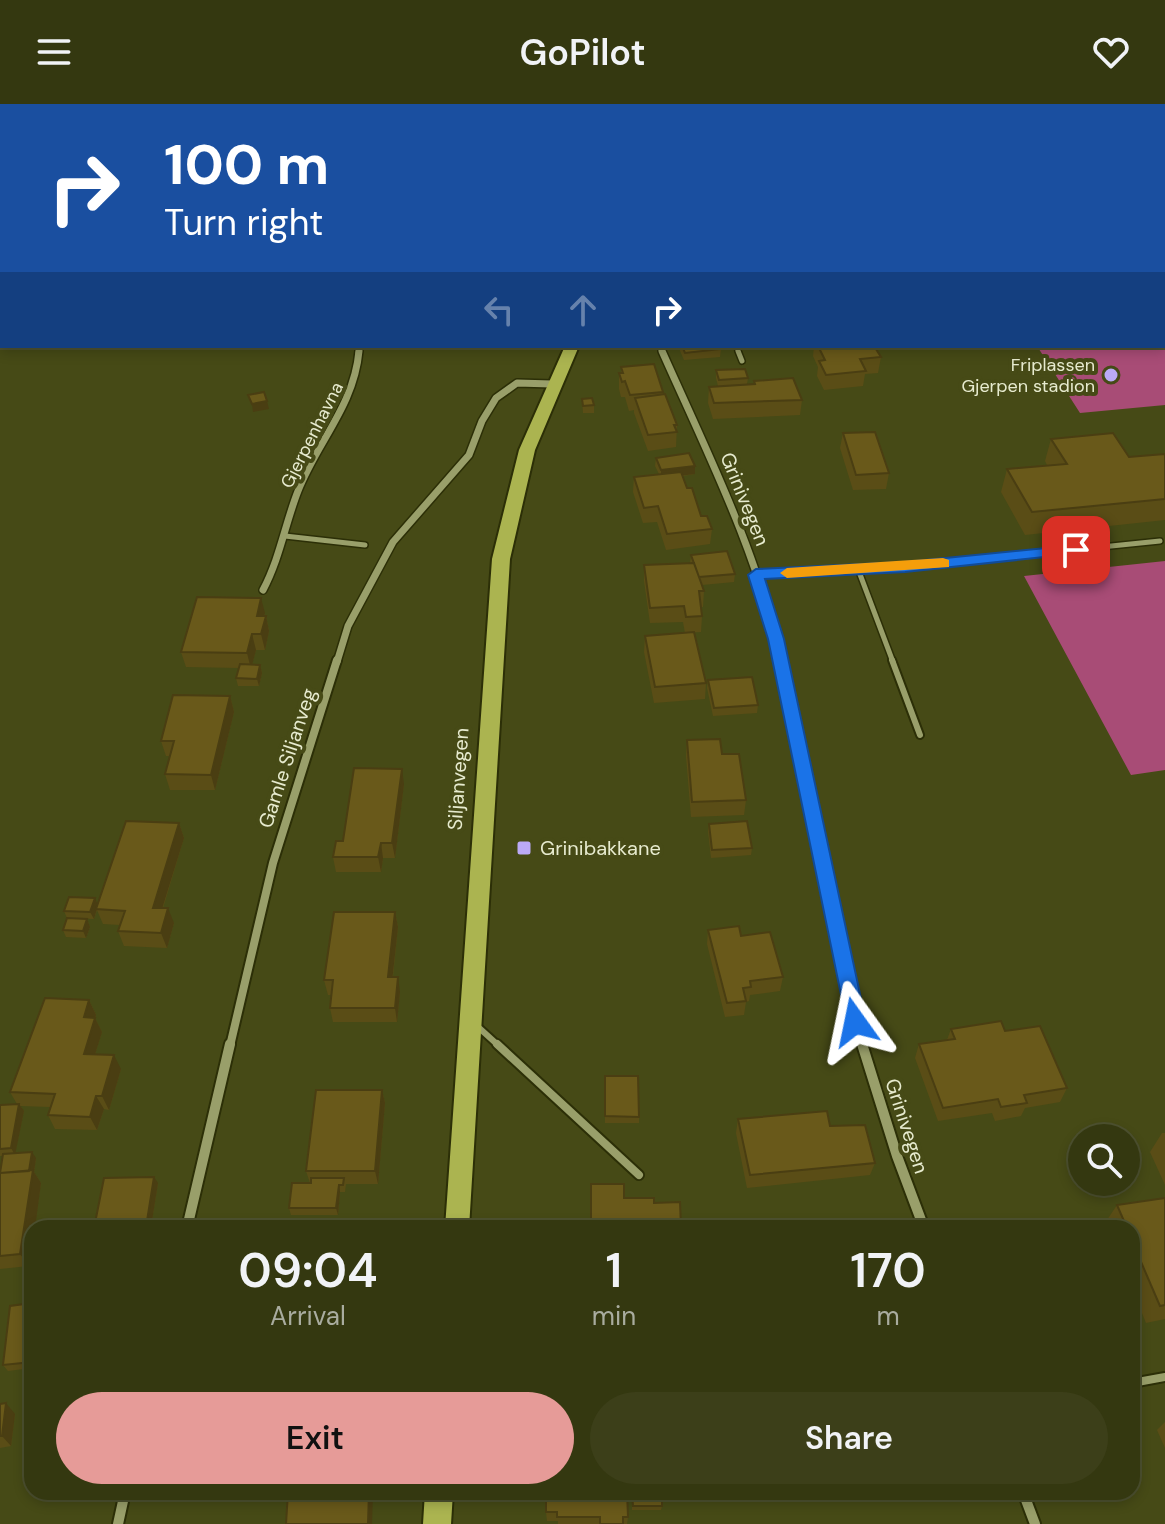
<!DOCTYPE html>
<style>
:root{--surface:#343810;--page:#3c3f19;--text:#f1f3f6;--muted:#a9ac9f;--line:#4e5230;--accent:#e69b98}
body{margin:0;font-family:"DM Sans",sans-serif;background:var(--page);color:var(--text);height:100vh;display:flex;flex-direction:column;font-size:30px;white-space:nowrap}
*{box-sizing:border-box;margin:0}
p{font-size:26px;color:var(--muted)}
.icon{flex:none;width:44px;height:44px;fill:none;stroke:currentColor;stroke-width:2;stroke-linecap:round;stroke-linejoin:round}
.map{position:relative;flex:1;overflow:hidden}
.sheet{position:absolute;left:24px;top:1116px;width:1116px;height:280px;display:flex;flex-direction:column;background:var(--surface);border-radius:24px;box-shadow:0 4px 12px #0003,0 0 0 2px var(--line)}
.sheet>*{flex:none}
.banner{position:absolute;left:0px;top:0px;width:1166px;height:244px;box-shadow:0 4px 12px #0003,0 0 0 2px var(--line);background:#1a4fa0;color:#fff;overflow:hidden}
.tools{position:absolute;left:1068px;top:1020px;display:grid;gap:16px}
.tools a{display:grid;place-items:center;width:72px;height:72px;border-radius:50%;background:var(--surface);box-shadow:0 4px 12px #0003,0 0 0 2px var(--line);font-size:40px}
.pin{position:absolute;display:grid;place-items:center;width:68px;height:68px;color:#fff;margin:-34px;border-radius:16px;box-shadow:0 4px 12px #0006}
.me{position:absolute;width:88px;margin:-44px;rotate:348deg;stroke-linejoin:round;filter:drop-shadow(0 0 6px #0008)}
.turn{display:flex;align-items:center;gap:28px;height:168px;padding:0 32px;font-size:36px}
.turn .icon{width:104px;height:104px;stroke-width:2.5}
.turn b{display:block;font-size:56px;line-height:68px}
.lanes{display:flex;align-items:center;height:76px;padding:0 32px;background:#0003;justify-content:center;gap:40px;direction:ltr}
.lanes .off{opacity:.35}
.eta{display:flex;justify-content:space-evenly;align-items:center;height:136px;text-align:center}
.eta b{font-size:48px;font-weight:600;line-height:56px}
.action{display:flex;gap:16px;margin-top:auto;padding:16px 32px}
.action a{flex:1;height:92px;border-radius:48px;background:var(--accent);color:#111;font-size:32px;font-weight:600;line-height:92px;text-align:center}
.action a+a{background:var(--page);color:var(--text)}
header{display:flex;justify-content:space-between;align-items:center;height:104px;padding:0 32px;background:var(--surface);font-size:36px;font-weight:600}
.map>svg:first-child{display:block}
.green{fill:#a84c76}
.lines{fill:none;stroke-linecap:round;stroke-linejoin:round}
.service-far3-casing{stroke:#2c2f07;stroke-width:7}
.service-far2-casing{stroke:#2c2f07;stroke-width:8}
.service-far1-casing{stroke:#2c2f07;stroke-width:10}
.service-casing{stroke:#2c2f07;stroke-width:12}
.minor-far3-casing{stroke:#2c2f07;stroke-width:8}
.minor-far2-casing{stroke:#2c2f07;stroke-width:10}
.minor-far1-casing{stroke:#2c2f07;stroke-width:12}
.minor-casing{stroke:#2c2f07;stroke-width:14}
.primary-casing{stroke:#2c2f07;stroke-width:4}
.service-far3{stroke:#999f6a;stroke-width:4}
.service-far2{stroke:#999f6a;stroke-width:5}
.service-far1{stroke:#999f6a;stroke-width:6}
.service{stroke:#999f6a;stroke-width:8}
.minor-far3{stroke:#999f6a;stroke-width:5}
.minor-far2{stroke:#999f6a;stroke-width:7}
.minor-far1{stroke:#999f6a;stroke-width:8}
.minor{stroke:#999f6a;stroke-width:10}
.primary{fill:#abb450;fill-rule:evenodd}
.wall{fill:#5a4d16}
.shaded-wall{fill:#4a3e12}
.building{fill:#69591a;stroke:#4a3e12;stroke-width:2}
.route{fill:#1a73e8;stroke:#114b97;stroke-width:2}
.slow{fill:#f59e0b}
.poi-dot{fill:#bbaaf6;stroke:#464a16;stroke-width:3}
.labels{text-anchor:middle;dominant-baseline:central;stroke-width:8;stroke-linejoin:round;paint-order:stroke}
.far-poi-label{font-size:18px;fill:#e7ebcf;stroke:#464a16;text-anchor:end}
.far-street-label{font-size:18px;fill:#e7ebcf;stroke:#464a16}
.street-label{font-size:20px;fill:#e7ebcf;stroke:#464a16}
.poi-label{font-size:20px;fill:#e7ebcf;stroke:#464a16;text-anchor:start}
</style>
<header><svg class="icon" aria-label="menu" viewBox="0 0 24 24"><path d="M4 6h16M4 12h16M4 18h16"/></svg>GoPilot<svg class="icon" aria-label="heart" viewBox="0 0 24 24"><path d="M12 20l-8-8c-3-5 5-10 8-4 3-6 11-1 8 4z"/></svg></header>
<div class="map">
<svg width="1165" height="1420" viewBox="0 0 1165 1420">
<rect width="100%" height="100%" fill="#464a16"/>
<path class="green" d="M1165,201V301L1080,309L1037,242H1164Z
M1165,457V666L1131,671L1024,472Z"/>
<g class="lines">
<g class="service-far3-casing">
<path id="service-far3" d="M736,242L739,249"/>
</g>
<g class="service-far2-casing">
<path id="service-far2" d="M738,247L742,257
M285,432L365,441
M858,465L893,558
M756,471L905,463L1160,437"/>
</g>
<g class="service-far1-casing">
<path id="service-far1" d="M892,556L920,631
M477,922L499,942"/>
</g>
<g class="service-casing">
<path id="service" d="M497,940L639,1071
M1132,1279L1165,1273"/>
</g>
<g class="minor-far3-casing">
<path id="minor-far3" d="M656,0L668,2
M660,242L663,249
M358,249L359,242"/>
</g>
<g class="minor-far2-casing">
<path id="minor-far2" d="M662,247C706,346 759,451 781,558
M263,486C280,454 285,420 298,387C317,338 354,302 359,247
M337,558L348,522L393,438L469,351L482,317L496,294L517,279L552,280"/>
</g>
<g class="minor-far1-casing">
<path id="minor-far1" d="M780,556L863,942
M230,942L273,759L337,556"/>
</g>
<g class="minor-casing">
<path id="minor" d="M862,940L897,1052L924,1124
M187,1124L230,940
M1023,1388L1035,1420
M118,1420L125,1388"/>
</g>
<g class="primary-casing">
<path id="primary" d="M669,0H681L668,2Z
M565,242H579L535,346L510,455L469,1124H445L492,455L519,346Z
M425,1388H453L451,1420H423Z"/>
</g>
<use href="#service-far3" class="service-far3"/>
<use href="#service-far2" class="service-far2"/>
<use href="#service-far1" class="service-far1"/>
<use href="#service" class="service"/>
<use href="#minor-far3" class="minor-far3"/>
<use href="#minor-far2" class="minor-far2"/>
<use href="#minor-far1" class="minor-far1"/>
<use href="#minor" class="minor"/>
<use href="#primary" class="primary"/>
</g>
<path class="wall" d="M322,0H350L323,2Z
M502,0H541V2H502Z
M488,242H519V243L488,244Z
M678,242H719L721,245L720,253L684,256Z
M814,242H874L881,253L878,269L865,270L863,282L824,286L817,272L818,263L813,252Z
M621,263L663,288V291L677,321L676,343L648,347L634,309V306L629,307L625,293H621L619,285V269H621Z
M716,266L748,274L747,280H754V277L802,296L800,311L713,315L708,299L709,283L718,282L716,274Z
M582,295L594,301V309H583Z
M843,329L889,369L886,385L853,386L840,344Z
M1051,335L1129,353L1165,350V416L1025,431L1001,388L1007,365L1047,361L1045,357Z
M656,354L695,362V370L683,372L687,384L701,412L712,425L710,440L666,446L657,418L643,419L633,388L634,373L659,370L655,362Z
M691,451L735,470L734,478L702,481L704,487L703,503H701L702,512L701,528L685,529L683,518L650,519L644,477V461L690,459Z
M265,509L264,512H266L269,527L265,546H256L252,560L260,561L262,569L259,582H238L236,574L239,564L186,563L181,548Z
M645,532L706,579L705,595L654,599L644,548Z
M708,576L758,601L757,609L713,612L707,584Z
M230,592L234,608L215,686H170L165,670L170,652H166L161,637Z
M687,636L722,650L746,696L744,711L691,713L686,652Z
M404,680L395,754H383L381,768H336L333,753Z
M179,719L184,734L163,804L174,819L167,844L124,842L118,827L120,821L103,820L97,806L94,815L67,814L64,807L98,801Z
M709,720L752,744L751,751L711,754L708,727Z
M395,808L398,823L393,873L400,888L397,918H333L330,904L331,891H328L324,876Z
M87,815L90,823L86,834L66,833L63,826Z
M708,826L741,832L783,873L780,887L750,891L749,897L746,898L744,911L725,913L707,840Z
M89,896L96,911L95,914L102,928L95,950L121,965L109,1006L104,1005L97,1026L55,1025L48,1011L50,1003L20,1002L24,1007L15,1049L36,1054L34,1068L41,1079L29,1162L0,1165V1066L3,1052H0V1001L17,1000L10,988Z
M951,925L1005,927L1067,984L1060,998L1025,1004L1021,1012L995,1017L992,1009L938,1017L915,954L919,940L947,936Z
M605,972L639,1013V1019H605Z
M382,986L385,999L378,1080H346L345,1088H340L338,1111H291L289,1104L310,1079L306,1067Z
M738,1015L830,1022L875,1059L870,1071L747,1084L736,1029Z
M1162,1029H1165V1081L1150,1048Z
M158,1079L151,1123L98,1124L95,1119Z
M1165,1094V1215L1146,1219L1132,1184V1124H1107L1105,1119L1117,1101Z
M32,1199V1264L8,1267L3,1261Z
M0,1300L15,1310L11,1342L0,1344Z
M1165,1318V1344L1157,1326Z
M632,1388L662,1402L661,1406H632Z
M546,1408L628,1413L627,1420H558V1417H547Z"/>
<path class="shaded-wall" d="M267,297L269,305L253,308L252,300Z
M695,362V370L661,374V366Z
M261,494L265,509L260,527L257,512Z
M266,512L269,527L265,546L261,530Z
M252,530L256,546L251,565L247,549Z
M260,561L262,569L259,582L257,575Z
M230,592L234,608L215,686L211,671Z
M402,665L404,680L395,754L392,739Z
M179,719L184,734L158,818L153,804Z
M381,739L383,754L381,768L378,753Z
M95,794L98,801L94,815L90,808Z
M168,804L174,819L167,844L161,829Z
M395,808L398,823L391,887L388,873Z
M87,815L90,823L86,834L83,827Z
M398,873L400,888L397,918L395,904Z
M89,896L96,911L91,927L84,913Z
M95,914L102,928L91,963L84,950Z
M114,951L121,965L109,1006L102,992Z
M382,986L385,999L378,1080L375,1067Z
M96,992L104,1005L97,1026L90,1013Z
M19,1000L24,1007L15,1051L11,1044Z
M32,1048L36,1054L34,1068L41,1079L35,1124H32V1142L29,1162L20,1150L28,1073Z
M154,1073L158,1079L151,1123L147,1117Z
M339,1081L340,1088L338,1111L336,1104Z
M6,1299L15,1310L11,1342L2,1332Z
M369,1388H373L372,1420H368Z"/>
<path class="building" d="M415,0H451V2H415Z
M472,0H498V2H472Z
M682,242H719L721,245L685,249Z
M818,242H874L881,253L860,255L866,267L826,271L819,257L825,256Z
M654,260L663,288L630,291L625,277L622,278L619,269H623L621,263Z
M745,265L748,274L719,276L716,266Z
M793,274L802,296L714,299L709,283L755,280L754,277Z
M264,288L267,297L252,300L248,291Z
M665,290L677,321H674L677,328L648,331L635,294Z
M592,294L594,301L583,302L582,295Z
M875,328L889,369L856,371L843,329Z
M1113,329L1129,353L1165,350V395L1032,408L1007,365L1067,360L1051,335Z
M689,349L695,362L661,366L656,354Z
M681,368L687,384H692L701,412H707L712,425L667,430L658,402L644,404L634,373Z
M727,447L735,470L699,473L691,451Z
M694,459L704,487H699L702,512L686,513L684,502L650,504L644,461Z
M197,493L261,494L257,512H266L261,530H252L247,549L181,548Z
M694,528L706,579L655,583L645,532Z
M240,560L260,561L257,575L236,574Z
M752,573L758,601L714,604L708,576Z
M173,591L230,592L211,671L165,670L174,637H161Z
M720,635L722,650H739L746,696L692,698L687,636Z
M354,664L402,665L392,739H381L378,753H333L336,737H343Z
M126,717L179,719L153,804H168L161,829L118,827L125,807L96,805Z
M747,717L752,744L712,746L709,720Z
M69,793L95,794L90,808L64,807Z
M334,808H395L388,873H398L395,904H330L333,876H324Z
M67,814L87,815L83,827L63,826Z
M739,822L741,832L770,828L783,873L750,877L751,883L743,884L746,897L727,899L708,826Z
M45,894L89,896L84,913L95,914L84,950L114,951L102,992H96L90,1013L48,1011L55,990L10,988Z
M1001,917L1005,927L1040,922L1067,984L1024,991L1027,999L1001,1003L998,995L943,1004L919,940L955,935L951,925Z
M605,972H638L639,1013L605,1012Z
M316,986H382L375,1067H306Z
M19,1000L11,1044L0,1045V1001Z
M827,1007L830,1022L865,1021L875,1059L750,1071L738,1015Z
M32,1048L29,1067L0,1069L3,1050Z
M33,1066L20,1150L0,1152V1069Z
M154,1073L147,1117L95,1119L104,1074Z
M311,1074H344L343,1081H339L336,1104H289L292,1079H311Z
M591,1080H624V1094H654V1099L680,1098L681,1124H591Z
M1165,1094V1201L1160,1202L1132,1137V1124H1127L1117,1101Z
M199,1120L206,1121L205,1124H198Z
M32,1199V1258L3,1261L10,1202Z
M6,1299L2,1332H0V1300Z
M288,1388H369L368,1420H286Z
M546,1388H627L628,1413H623V1420H600V1413H557V1408H546Z
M632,1388H662V1402H633Z"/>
<path class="route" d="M1076,441L1082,442V449L905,468L765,475L784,535L866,918L863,925L855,927L848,925L768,535L748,471L756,465L905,458Z"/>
<path class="slow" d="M943,454L949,456V463L787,474L780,469L787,464Z"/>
<g class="poi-dot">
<circle cx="1111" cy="271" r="8"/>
<rect x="516" y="736" width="16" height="16" rx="4"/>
</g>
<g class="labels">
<g class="far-poi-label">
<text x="1095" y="261">Friplassen<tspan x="1095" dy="21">Gjerpen stadion</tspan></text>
</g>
<g class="far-street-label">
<text transform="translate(312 331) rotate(-63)">Gjerpenhavna</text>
</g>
<g class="street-label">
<text transform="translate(745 395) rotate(68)">Grinivegen</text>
<text transform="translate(287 654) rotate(-72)">Gamle Siljanveg</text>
<text transform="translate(458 675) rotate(-86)">Siljanvegen</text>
<text transform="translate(907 1022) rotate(72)">Grinivegen</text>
</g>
<g class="poi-label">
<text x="540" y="744">Grinibakkane</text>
</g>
</g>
</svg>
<div class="tools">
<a><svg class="icon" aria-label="search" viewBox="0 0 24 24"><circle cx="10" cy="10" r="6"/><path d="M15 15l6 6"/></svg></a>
</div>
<div class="pin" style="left:1076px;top:446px;background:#d93025"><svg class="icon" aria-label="arrive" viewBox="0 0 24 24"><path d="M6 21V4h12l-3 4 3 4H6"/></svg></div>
<svg class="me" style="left:855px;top:918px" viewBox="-20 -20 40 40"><path d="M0-17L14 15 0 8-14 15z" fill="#1a73e8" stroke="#fff" stroke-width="4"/></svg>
<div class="banner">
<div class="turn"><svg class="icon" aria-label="right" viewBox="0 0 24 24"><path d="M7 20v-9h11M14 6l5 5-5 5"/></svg><div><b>100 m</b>Turn right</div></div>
<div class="lanes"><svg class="icon off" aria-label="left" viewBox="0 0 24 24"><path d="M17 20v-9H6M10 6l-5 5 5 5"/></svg><svg class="icon off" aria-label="ahead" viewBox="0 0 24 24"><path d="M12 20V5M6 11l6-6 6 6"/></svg><svg class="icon" aria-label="right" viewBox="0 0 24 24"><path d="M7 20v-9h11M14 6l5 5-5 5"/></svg></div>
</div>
<section class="sheet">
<div class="eta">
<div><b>09:04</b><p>Arrival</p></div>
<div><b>1</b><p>min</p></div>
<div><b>170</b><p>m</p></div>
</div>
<div class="action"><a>Exit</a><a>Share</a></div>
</section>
</div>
